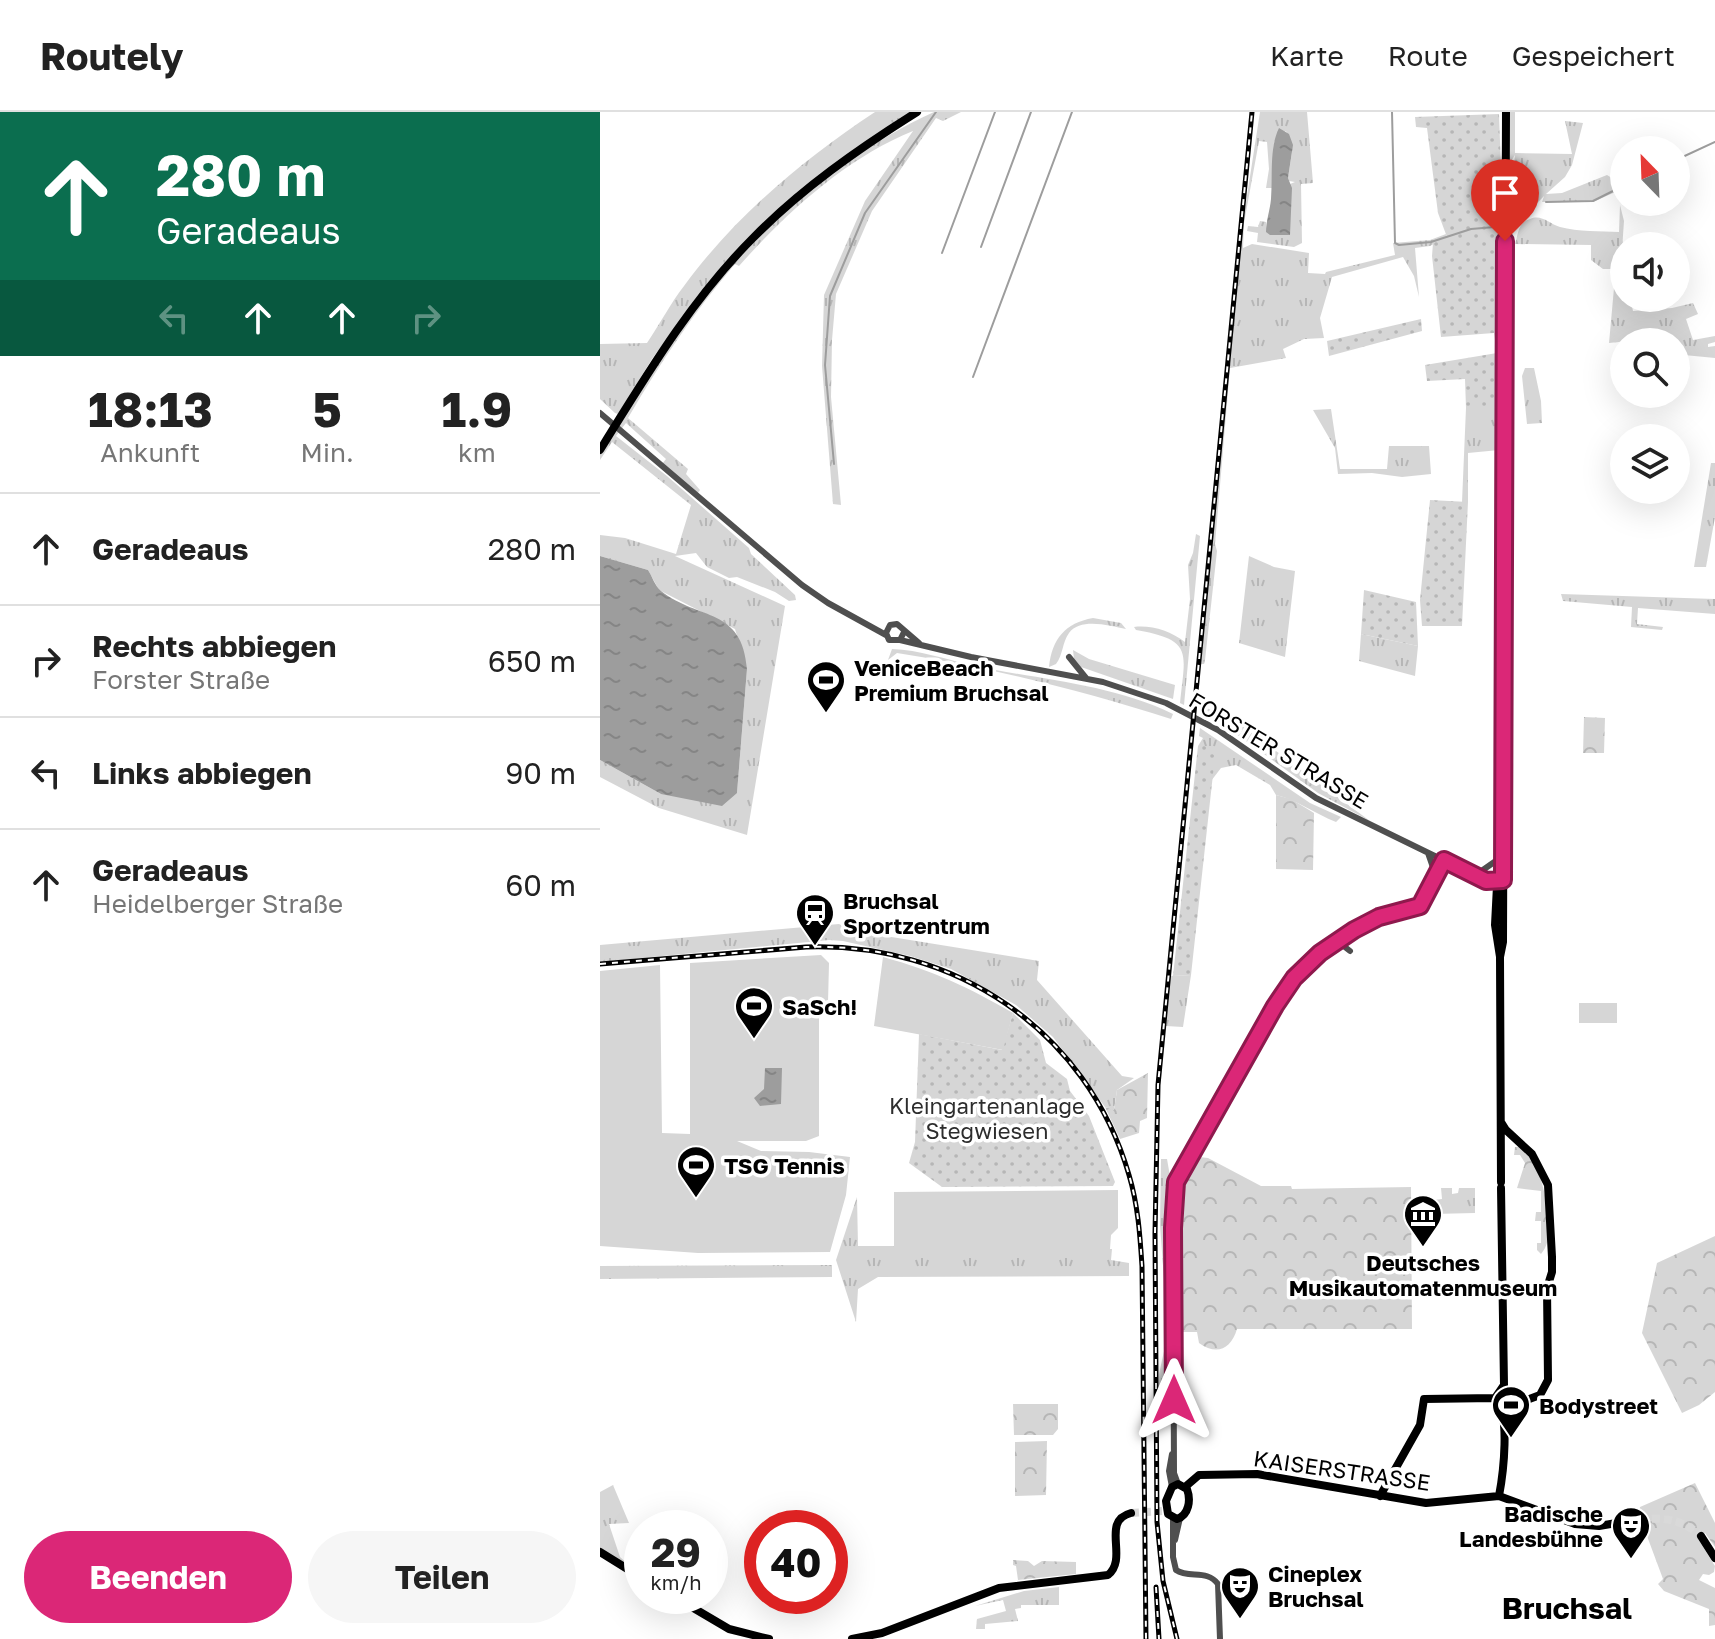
<!DOCTYPE html>
<html lang="de">
<meta charset="utf-8">
<style>
:root{--surface:#fff;--page:#f6f6f6;--text:#222;--muted:#767676;--line:#e0e0e0;--accent:#db2777}
body{margin:0;font-family:"Golos Text",sans-serif;background:var(--page);color:var(--text);height:100vh;display:flex;flex-direction:column;font-size:30px;white-space:nowrap}
*{box-sizing:border-box;margin:0}
p{font-size:26px;color:var(--muted)}
.icon{flex:none;width:44px;height:44px;fill:none;stroke:currentColor;stroke-width:2;stroke-linecap:round;stroke-linejoin:round}
.map{position:relative;flex:1;overflow:hidden}
.sheet{display:flex;flex-direction:column;background:var(--surface);width:600px}
.sheet>*{flex:none}
.guide{background:#0b6e4f;color:#fff;overflow:hidden}
.needle{width:52px;rotate:337deg}
.tools{position:absolute;left:1010px;top:24px;display:grid;gap:16px}
.tools a{display:grid;place-items:center;width:80px;height:80px;border-radius:50%;background:var(--surface);box-shadow:0 8px 32px #0002;font-size:40px}
.speed{position:absolute;left:24px;top:1398px;display:flex;gap:16px;font-size:40px;font-weight:700;text-align:center}
.speed>*{display:grid;place-content:center;width:104px;height:104px;border-radius:50%;background:var(--surface);box-shadow:0 8px 32px #0002;line-height:1}
.speed small{font-size:20px;font-weight:400}
.speed .limit{border:12px solid #d22;background:#fff;color:#111}
.pin{position:absolute;display:grid;place-items:center;width:68px;height:68px;color:#fff;margin:-82px -34px;border-radius:50% 50% 50% 0;rotate:-45deg;box-shadow:0 0 8px #0007}
.pin .icon{rotate:45deg}
.me{position:absolute;width:88px;margin:-44px;rotate:0deg;stroke-linejoin:round;filter:drop-shadow(0 0 6px #0008)}
.turn{display:flex;align-items:center;gap:28px;height:168px;padding:0 24px;font-size:36px}
.turn .icon{width:104px;height:104px;stroke-width:2.5}
.turn b{display:block;font-size:56px;line-height:68px}
.lanes{display:flex;align-items:center;height:76px;padding:0 24px;background:#0003;justify-content:center;gap:40px;direction:ltr}
.lanes .off{opacity:.35}
.eta{display:flex;justify-content:space-evenly;align-items:center;height:136px;text-align:center}
.eta b{font-size:48px;font-weight:700;line-height:56px}
.cta{display:flex;gap:16px;margin-top:auto;padding:16px 24px}
.cta a{flex:1;height:92px;border-radius:48px;background:var(--accent);color:#fff;font-size:32px;font-weight:700;line-height:92px;text-align:center}
.cta a+a{background:var(--page);color:var(--text)}
ul{padding:0;list-style:none}
li{display:flex;align-items:center;gap:24px;height:112px;padding:0 24px;border-top:2px solid var(--line)}
li div{flex:1}
li b{display:block;font-size:30px}
li em{font-style:normal}
header{display:flex;align-items:center;gap:48px;box-sizing:border-box;height:112px;padding:0 40px;background:var(--surface);border-bottom:2px solid var(--line)}
header strong{font-size:38px}
nav{display:flex;gap:44px;margin-inline-start:auto;font-size:28px}
main{display:flex;flex:1;min-height:0}
.map>svg:first-child{display:block}
.grass{fill:url(#grass-tufts)}
.forest{fill:url(#forest-crowns)}
.garden{fill:url(#garden-dots)}
.pitch{fill:#d6d6d6}
.water{fill:url(#water-ripples)}
.lines{fill:none;stroke-linecap:round;stroke-linejoin:round}
.stream{stroke:#9d9d9d;stroke-width:2}
.major-tunnel{stroke:#d9d9d9;stroke-width:8;stroke-dasharray:8 4;stroke-linecap:butt}
.minor{stroke:#4f4f4f;stroke-width:6}
.major{stroke:#000;stroke-width:8}
.rail-casing{stroke:#000;stroke-width:5}
.rail{stroke:#fff;stroke-width:2;stroke-dasharray:6;stroke-linecap:butt}
.route-casing{stroke:#8e194d;stroke-width:20}
.route{stroke:#db2777;stroke-width:14}
.labels{text-anchor:middle;dominant-baseline:central;stroke-width:7;stroke-linejoin:round;paint-order:stroke}
.poi-label{font-size:22px;font-weight:bold;fill:#000;stroke:#fff;text-anchor:start}
.street-label{font-size:22px;fill:#000;stroke:#fff}
.park-label{font-size:22px;fill:#2d2d2d;stroke:#fff}
.district-label{font-size:30px;font-weight:bold;fill:#000;stroke:#fff}
</style>
<header>
<strong>Routely</strong>
<nav><a>Karte</a><a>Route</a><a>Gespeichert</a></nav>
</header>
<main>
<section class="sheet">
<div class="guide">
<div class="turn"><svg class="icon" aria-label="ahead" viewBox="0 0 24 24"><path d="M12 20V5M6 11l6-6 6 6"/></svg><div><b>280 m</b>Geradeaus</div></div>
<div class="lanes"><svg class="icon off" aria-label="left" viewBox="0 0 24 24"><path d="M17 20v-9H6M10 6l-5 5 5 5"/></svg><svg class="icon" aria-label="ahead" viewBox="0 0 24 24"><path d="M12 20V5M6 11l6-6 6 6"/></svg><svg class="icon" aria-label="ahead" viewBox="0 0 24 24"><path d="M12 20V5M6 11l6-6 6 6"/></svg><svg class="icon off" aria-label="right" viewBox="0 0 24 24"><path d="M7 20v-9h11M14 6l5 5-5 5"/></svg></div>
</div>
<div class="eta">
<div><b>18:13</b><p>Ankunft</p></div>
<div><b>5</b><p>Min.</p></div>
<div><b>1.9</b><p>km</p></div>
</div>
<ul>
<li><svg class="icon" aria-label="ahead" viewBox="0 0 24 24"><path d="M12 20V5M6 11l6-6 6 6"/></svg><div><b>Geradeaus</b></div><em>280 m</em></li>
<li><svg class="icon" aria-label="right" viewBox="0 0 24 24"><path d="M7 20v-9h11M14 6l5 5-5 5"/></svg><div><b>Rechts abbiegen</b><p>Forster Straße</p></div><em>650 m</em></li>
<li><svg class="icon" aria-label="left" viewBox="0 0 24 24"><path d="M17 20v-9H6M10 6l-5 5 5 5"/></svg><div><b>Links abbiegen</b></div><em>90 m</em></li>
<li><svg class="icon" aria-label="ahead" viewBox="0 0 24 24"><path d="M12 20V5M6 11l6-6 6 6"/></svg><div><b>Geradeaus</b><p>Heidelberger Straße</p></div><em>60 m</em></li>
</ul>
<div class="cta"><a>Beenden</a><a>Teilen</a></div>
</section>
<div class="map">
<svg width="1115" height="1527" viewBox="0 0 1115 1527">
<defs>
<pattern id="grass-tufts" width="24" height="20" patternUnits="userSpaceOnUse" patternTransform="scale(2)"><rect width="24" height="20" fill="#d6d6d6"/><path d="M3 7l-1-3M5 7V3M7 7l1-3M15 17l-1-3M17 17v-4M19 17l1-3" fill="none" stroke="#b6b6b6"/></pattern>
<pattern id="forest-crowns" width="20" height="18" patternUnits="userSpaceOnUse" patternTransform="scale(2)"><rect width="20" height="18" fill="#d6d6d6"/><path d="M2 6a3 3 0 1 1 6 0M12 15a3 3 0 1 1 6 0" fill="none" stroke="#b6b6b6"/></pattern>
<pattern id="garden-dots" width="8" height="8" patternUnits="userSpaceOnUse" patternTransform="scale(2)"><rect width="8" height="8" fill="#d6d6d6"/><path d="M2 2h.1M6 6h.1" fill="none" stroke="#b6b6b6" stroke-width="1.8" stroke-linecap="round"/></pattern>
<pattern id="water-ripples" width="26" height="14" patternUnits="userSpaceOnUse" patternTransform="scale(2)"><rect width="26" height="14" fill="#9d9d9d"/><path d="M2 4q2-2 4 0t4 0M15 11q2-2 4 0t4 0" fill="none" stroke="#858585"/></pattern>
</defs>
<rect width="100%" height="100%" fill="#fff"/>
<path class="grass" d="M275,0H313L203,76L96,186L52,247L18,302L15,301L0,287V232L47,231C60,212 70,192 84,174C135,104 204,47 275,0Z
M334,0H361L343,9L336,6L272,99L236,182L232,228L231,285L241,393L233,392L222,254L224,183L265,89L313,19C246,46 186,101 139,154L135,152C94,200 60,251 28,306L88,357L86,362L100,378L97,382L62,352L66,347L26,311L16,324L67,364L149,436L151,442L195,483L196,488L189,489L175,480L137,465L129,466L107,455L96,441L75,444L185,494L147,723L59,696L0,665V648L61,682L137,681L147,557L135,517L59,478L48,458L0,444V423L25,426L76,442L91,393L12,330L0,348V343C24,306 46,267 71,230C135,134 229,48 334,0Z
M660,0H707L713,71L701,72L702,131L694,135L657,130L658,121L647,119L648,114L658,115L660,109L666,110V120L690,122V72L695,70L689,69L688,66L692,40L686,19L674,30L672,76H666L669,57L667,30L659,29L644,111L643,136L652,132L709,141L708,161L725,162L726,160L795,143L793,131L830,128L846,122L847,125L830,134L815,136L819,185L814,164L803,145L732,165L720,206L724,226L704,227L683,237L686,246L630,256L615,432L617,439L605,548L604,552H601L642,116Z
M909,0H915V41L972,42L965,9L983,11L972,53L965,65L946,82L962,81L1007,63L1020,71L1022,77L993,90H942L944,84L923,106L919,103L920,76L913,61L915,43L910,51Z
M1020,93L1024,109L1022,138H1024V186H1030L1033,199L1072,196L1093,191L1098,202L1086,207L1093,228L1115,224V230L1108,232V235L1115,234V246L1084,243L1076,228C1067,229 1039,225 1034,226C1023,229 1023,230 1009,231L1014,176L1012,157H1003L991,148V133L915,132C918,124 917,111 930,107C942,102 949,112 960,115C978,120 1001,119 1019,120Z
M925,256H934L941,289L942,311L927,312L922,264Z
M866,296H900L899,338L868,341V390H862Z
M731,297L740,357H787L789,334H829L831,362L802,365L772,361L738,362L735,336L713,298Z
M1111,351H1115V405L1106,455H1094Z
M596,422L600,424L584,593L580,591C585,540 594,528 536,518L534,515C552,513 570,519 585,530L590,487L588,453L593,441Z
M649,444L674,455L695,459L685,545L639,531Z
M961,482L1115,487V502L1038,496L1037,512L1063,515L1062,518L1031,515L1032,495L963,489Z
M493,506L521,511L526,517C510,514 481,505 469,521C462,531 463,543 456,552L449,555C452,527 465,511 493,506Z
M761,522L818,534L815,564L759,549Z
M292,537C320,538 344,547 371,553C439,568 509,571 573,602L571,607C483,579 390,555 297,541L288,548Z
M473,538L489,547L575,573L573,587L481,555L474,547Z
M601,593L641,613L770,709L718,681L639,624L601,600Z
M600,616L710,691L741,705L736,710C715,702 698,688 676,683L670,673L636,653L621,656L611,669L598,634L603,626L599,624Z
M239,812L249,817L273,822L439,849L437,868L522,964L534,966L517,978L514,998L505,995L453,925L416,893L351,857L310,844L243,829L229,828L0,850V833Z
M591,863L583,915L566,914L570,864Z
M561,1047H567L571,1070L568,1108L571,1148V1289L570,1297L559,1298V1262L568,1221L560,1113Z
M841,1076H852V1082L858,1081L859,1076H875V1101L833,1102V1088L842,1087Z
M257,1085L258,1134H294L295,1137H512L511,1148L529,1151V1164L278,1165L258,1177L256,1210L236,1148Z
M232,1153V1165L0,1167V1154Z
M13,1373L29,1411L9,1412L20,1445L30,1454L0,1440V1380Z
M459,1475V1493H421V1496L415,1497L418,1509L385,1512V1517H376L377,1507L406,1499L403,1488L375,1494L424,1479Z"/>
<path class="forest" d="M984,605L1005,606L1004,641H983Z
M676,683L691,687L714,701L713,758L676,757Z
M548,961L547,1006L540,1009L539,1021L520,1027L505,995L514,998L517,978Z
M915,1035H922L926,1042H932C941,1065 960,1121 941,1142L937,1138V1131H941V1109H935L936,1100H941V1079L917,1076L925,1051L920,1043H914Z
M599,1045L608,1046L661,1074H691L692,1077L811,1075L812,1217H637C631,1237 617,1244 599,1231L597,1220H577V1083L580,1073Z
M1115,1124V1280L1099,1293L1082,1301L1042,1221L1057,1151Z
M413,1292H458V1317L453,1323H414Z
M447,1329L446,1383L415,1384V1330Z
M1095,1371L1115,1411V1435L1105,1421L1098,1427L1115,1454L1114,1460L1109,1463L1103,1462L1099,1468L1115,1476V1513L1109,1514V1497L1064,1479L1058,1472L1063,1467L1047,1424C1034,1418 1037,1407 1040,1395Z
M413,1448L428,1449L434,1454L442,1449L476,1450V1462L418,1468L416,1454L413,1453Z"/>
<path class="garden" d="M899,2L901,57L900,296H866L865,267L827,269L825,253L897,241L894,221L841,225L832,144L833,131L847,125L838,101L827,16L816,15L815,5Z
M821,207L822,219L729,244L727,229Z
M830,388L868,390L862,514H822L820,488Z
M764,478L816,490L818,534L761,522Z
M598,634H605L615,644L591,863L573,864Z
M413,901L440,928L446,951L467,967L470,979L489,1004L515,1070L513,1074L342,1075L309,1051L315,1030L319,922L402,938Z"/>
<path class="pitch" d="M221,843L229,851L228,891L219,902V1024L206,1029H137L161,1039L209,1040L250,1045L246,1083L230,1140L98,1141L0,1134V859L60,853L62,1021L90,1022V851Z
M283,845C334,859 368,875 413,901L403,938L274,914Z
M979,891H1017V911H979Z
M518,1078V1116L511,1123L510,1137H294V1080Z"/>
<path class="water" d="M679,16L689,22L693,33L688,66L692,76L690,123H670L666,120C666,109 670,98 671,87C673,65 669,36 679,16Z
M0,444L48,458C52,464 55,474 61,479C100,509 142,495 147,557L137,681L122,694L61,682L0,648Z
M165,956H182L181,992L160,994L154,986L164,977Z"/>
<g class="lines">
<path class="stream" d="M792,0L795,131L799,133L831,130L871,117L895,115
M1076,48L1115,30
M1023,73L1024,72
M946,90L993,89L1017,77
M381,135L431,0
M342,141L395,0
M373,265L472,0
M234,352L225,253L230,184L265,101L336,0"/>
<path class="major-tunnel" d="M531,1401L562,1399
M1028,1409C1056,1405 1079,1404 1101,1424"/>
<path class="minor" d="M0,301L202,473L228,491L286,523
M304,520L300,528H289L286,521L290,513L297,512L319,531
M300,528L371,545L503,570L566,591L618,618L716,686L886,769L899,768
M469,545L486,566
M828,741L836,764
M880,760L900,746
M874,761L889,763L897,768
M736,828L750,839
M578,1372L574,1361L573,1116L576,1070L675,894L694,866L720,841L751,820L779,805L820,794L844,748
M572,1375L569,1359L572,1342
M573,1406V1445L576,1458C589,1467 607,1457 618,1472L620,1527
M575,1428L580,1406"/>
<path class="major" d="M0,338C46,264 91,188 153,126C201,77 258,37 317,0
M898,754L895,813L900,845L901,1070
M900,845L903,830L906,0
M901,1010L906,1018L932,1042L948,1073L952,1145V1160L947,1176L948,1268L940,1283L911,1294L903,1305
M895,1286L904,1273L901,1076
M895,1286C911,1301 903,1363 899,1384
M578,1372L587,1377C591,1388 589,1403 577,1407L568,1402L566,1389L572,1375Z
M585,1375L599,1363L657,1362L826,1391L899,1384L975,1412L999,1414L1028,1409
M780,1384L820,1313L824,1287L895,1286
M1101,1424L1115,1446
M0,1440L42,1466
M73,1484L129,1517L169,1527
M252,1527L282,1521L399,1476L508,1463C529,1446 500,1409 531,1401"/>
<g class="rail-casing">
<path id="rail" d="M0,852L206,835C354,830 487,918 529,1063C538,1093 540,1123 542,1154L546,1527
M556,1475L559,1527
M577,1527L563,1469L557,1410L555,1121L558,973L652,0"/>
</g>
<use href="#rail" class="rail"/>
</g>
<g class="lines">
<g class="route-casing">
<path id="route" d="M574,1288L573,1116L576,1070L675,894L694,866L720,841L754,818L779,805L820,794L844,748L886,769L903,768L905,129"/>
</g>
<use href="#route" class="route"/>
</g>
<defs>
<g id="stadium-pin" transform="scale(2)"><path d="M0 17L-7.5 6A9.5 9.5 0 1 1 7.5 6Z" fill="#000" stroke="#fff"/><path d="M0-5a6.5 5 0 1 0 0 10a6.5 5 0 1 0 0-10ZM-3.5-1.8h7v3.6h-7Z" fill="#fff"/></g>
<g id="station-pin" transform="scale(2)"><path d="M0 17L-7.5 6A9.5 9.5 0 1 1 7.5 6Z" fill="#000" stroke="#fff"/><path d="M-3-6H3Q5-6 5-4V2Q5 4 3 4L4.5 6H3L1.5 4h-3L-3 6H-4.5L-3 4Q-5 4-5 2V-4Q-5-6-3-6ZM-3.5-4v3h7v-3ZM-3.5 1v1.5H-2V1ZM2 1v1.5H3.5V1Z" fill="#fff"/></g>
<g id="museum-pin" transform="scale(2)"><path d="M0 17L-7.5 6A9.5 9.5 0 1 1 7.5 6Z" fill="#000" stroke="#fff"/><path d="M0-6L6-3V-2H-6V-3ZM-5-1h2V3h-2ZM-1-1h2V3h-2ZM3-1h2V3H3ZM-6 4H6V6H-6Z" fill="#fff"/></g>
<g id="theatre-pin" transform="scale(2)"><path d="M0 17L-7.5 6A9.5 9.5 0 1 1 7.5 6Z" fill="#000" stroke="#fff"/><path d="M-5-5.5Q0-4 5-5.5V0Q5 5 0 6Q-5 5-5 0ZM-3.3-2.5H-1v1.5H-3.3ZM1-2.5H3.3v1.5H1ZM-2.8 1Q0 5.5 2.8 1Z" fill="#fff"/></g>
</defs>
<g fill-rule="evenodd">
<use href="#stadium-pin" x="226" y="568"/>
<use href="#station-pin" x="215" y="801"/>
<use href="#stadium-pin" x="154" y="894"/>
<use href="#stadium-pin" x="96" y="1053"/>
<use href="#museum-pin" x="823" y="1102"/>
<use href="#stadium-pin" x="911" y="1293"/>
<use href="#theatre-pin" x="1031" y="1414"/>
<use href="#theatre-pin" x="640" y="1474"/>
</g>
<g class="labels">
<g class="poi-label">
<text x="254" y="555">VeniceBeach<tspan x="254" dy="25">Premium Bruchsal</tspan></text>
<text x="243" y="788">Bruchsal<tspan x="243" dy="25">Sportzentrum</tspan></text>
<text x="182" y="894">SaSch!</text>
<text x="124" y="1053">TSG Tennis</text>
<text x="823" y="1150" text-anchor="middle">Deutsches<tspan x="823" dy="25">Musikautomatenmuseum</tspan></text>
<text x="939" y="1293">Bodystreet</text>
<text x="1003" y="1401" text-anchor="end">Badische<tspan x="1003" dy="25">Landesbühne</tspan></text>
<text x="668" y="1461">Cineplex<tspan x="668" dy="25">Bruchsal</tspan></text>
</g>
<g class="street-label">
<text transform="translate(679 638) rotate(31)">FORSTER STRASSE</text>
<text transform="translate(742 1358) rotate(8)">KAISERSTRASSE</text>
</g>
<g class="park-label">
<text x="387" y="993">Kleingartenanlage<tspan x="387" dy="25">Stegwiesen</tspan></text>
</g>
<g class="district-label">
<text x="967" y="1496">Bruchsal</text>
</g>
</g>
</svg>
<div class="tools">
<a><svg class="needle" viewBox="-14 -14 28 28"><path d="M0-13l5 13h-10z" fill="#e53935"/><path d="M0 13l5-13h-10z" fill="#767676"/></svg></a>
<a><svg class="icon" aria-label="sound" viewBox="0 0 24 24"><path d="M4 9h4l5-4v14l-5-4H4zM17 9q2 3 0 6"/></svg></a>
<a><svg class="icon" aria-label="search" viewBox="0 0 24 24"><circle cx="10" cy="10" r="6"/><path d="M15 15l6 6"/></svg></a>
<a><svg class="icon" aria-label="layers" viewBox="0 0 24 24"><path d="M12 4l9 5-9 5-9-5zM3 14l9 5 9-5"/></svg></a>
</div>
<div class="speed"><div>29<small>km/h</small></div><div class="limit">40</div></div>
<div class="pin" style="left:905px;top:129px;background:#d93025"><svg class="icon" aria-label="arrive" viewBox="0 0 24 24"><path d="M6 21V4h12l-3 4 3 4H6"/></svg></div>
<svg class="me" style="left:574px;top:1288px" viewBox="-20 -20 40 40"><path d="M0-17L14 15 0 8-14 15z" fill="#db2777" stroke="#fff" stroke-width="4"/></svg>
</div>
</main>
